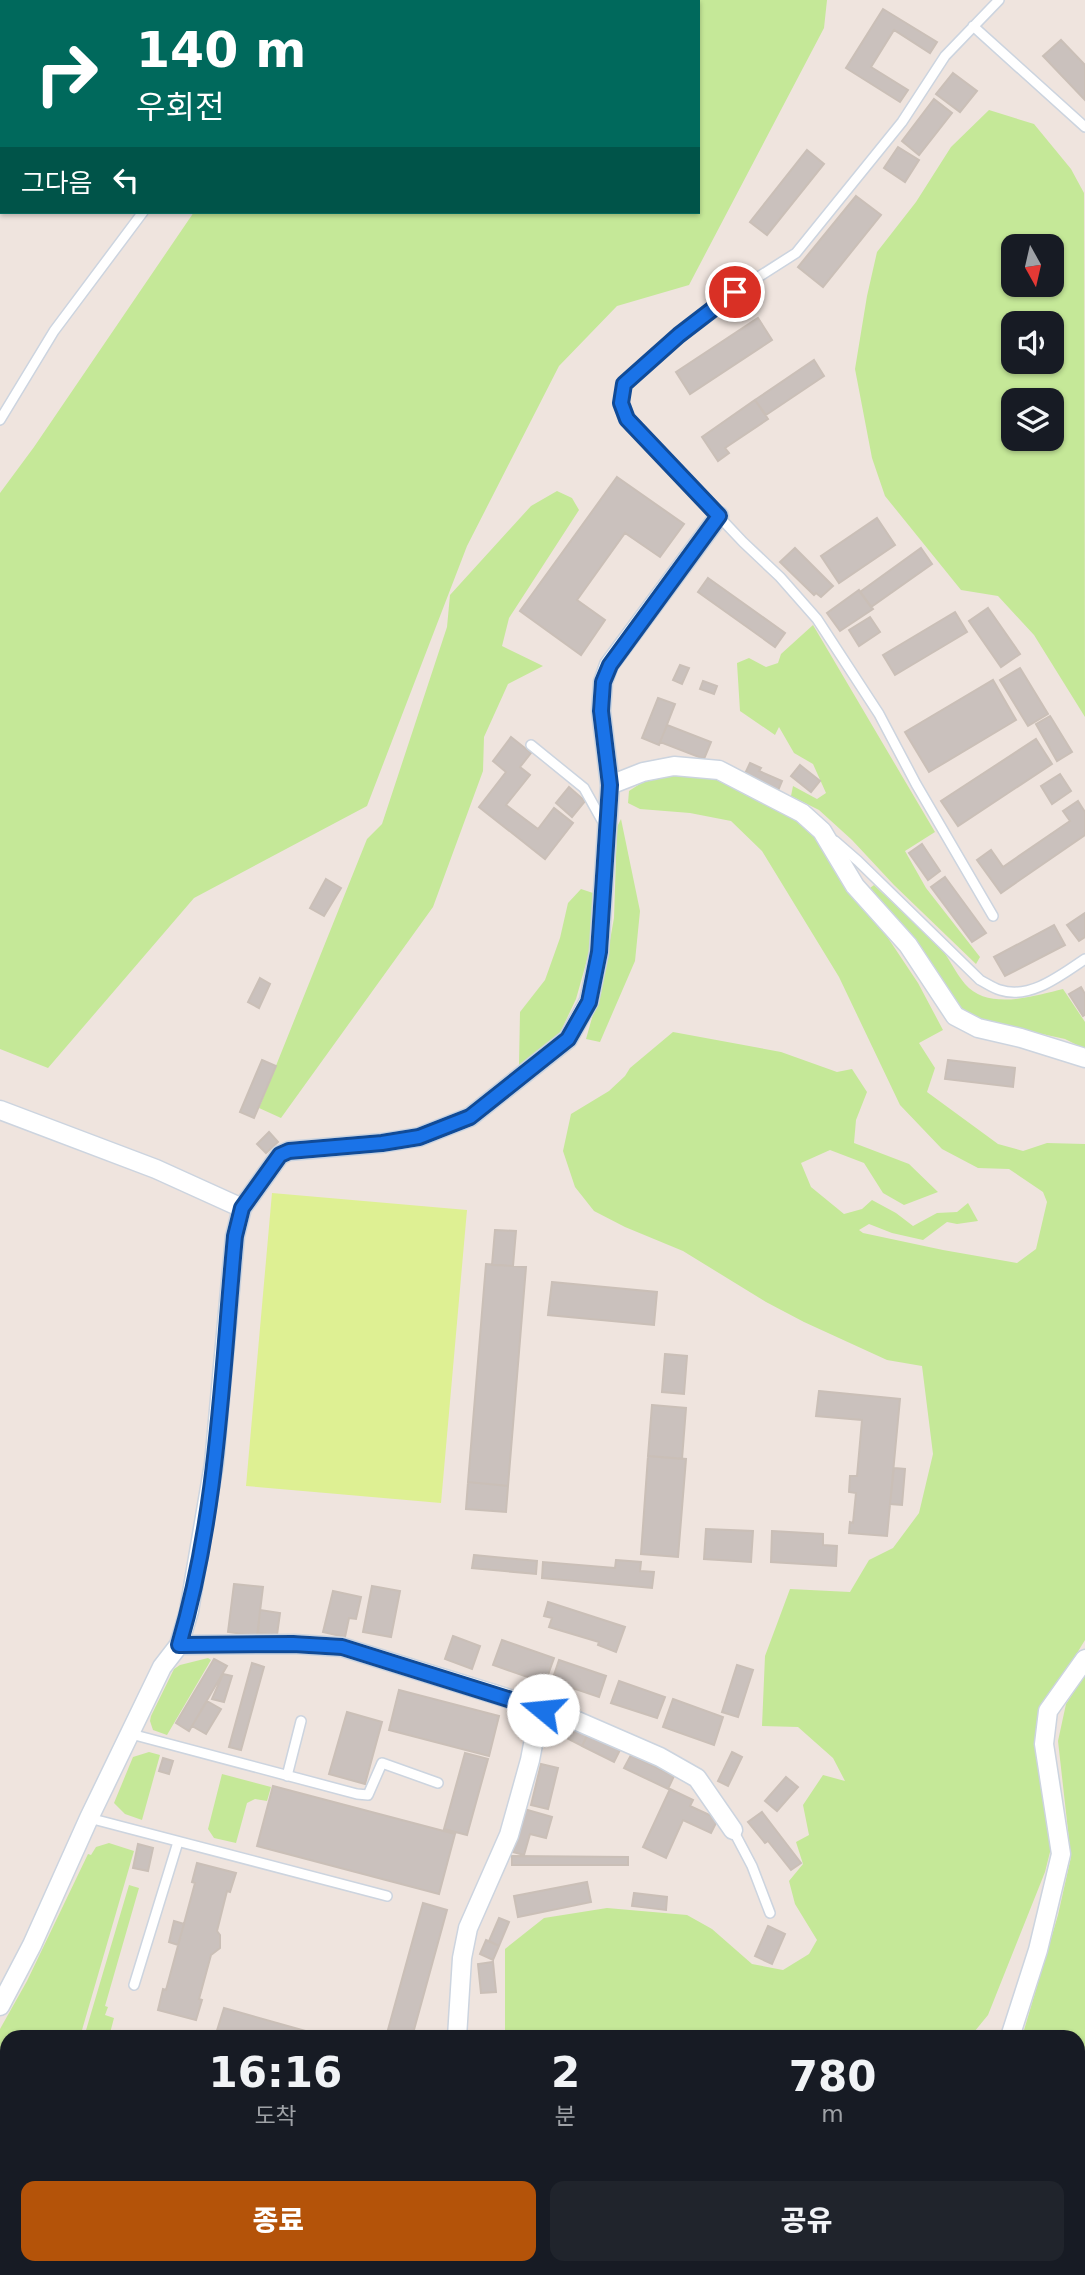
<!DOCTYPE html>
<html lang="ko">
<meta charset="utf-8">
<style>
:root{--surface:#171b24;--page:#20242c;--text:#f1f3f6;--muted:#9ea1a6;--accent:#b45309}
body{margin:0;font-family:"DejaVu Sans","Noto Sans KR",sans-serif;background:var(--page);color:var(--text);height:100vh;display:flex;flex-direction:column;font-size:26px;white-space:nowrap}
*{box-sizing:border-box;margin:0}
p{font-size:23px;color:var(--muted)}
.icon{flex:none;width:38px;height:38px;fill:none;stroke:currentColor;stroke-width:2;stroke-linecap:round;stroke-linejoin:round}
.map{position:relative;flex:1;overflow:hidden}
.panel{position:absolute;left:0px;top:2030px;width:1085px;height:245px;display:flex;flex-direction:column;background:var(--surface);border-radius:21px 21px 0 0;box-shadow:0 2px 5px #0004}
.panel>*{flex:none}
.top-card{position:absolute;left:0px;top:0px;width:700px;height:214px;box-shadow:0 2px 5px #0004;background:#00695c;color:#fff;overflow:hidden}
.needle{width:46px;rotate:172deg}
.controls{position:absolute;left:1001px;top:234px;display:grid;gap:14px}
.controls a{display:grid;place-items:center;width:63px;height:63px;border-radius:14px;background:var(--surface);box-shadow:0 2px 5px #0004;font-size:35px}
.pin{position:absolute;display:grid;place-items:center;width:60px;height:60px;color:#fff;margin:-30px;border:4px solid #fff;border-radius:50%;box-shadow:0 2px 7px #0007}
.me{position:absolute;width:77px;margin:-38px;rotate:287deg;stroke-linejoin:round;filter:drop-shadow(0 0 5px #0008)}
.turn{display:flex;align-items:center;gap:24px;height:147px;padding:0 21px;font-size:32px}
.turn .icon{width:91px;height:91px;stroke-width:2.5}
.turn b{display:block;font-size:49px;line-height:60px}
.then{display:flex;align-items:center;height:66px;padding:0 21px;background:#0003;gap:14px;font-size:26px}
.eta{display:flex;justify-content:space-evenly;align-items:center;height:119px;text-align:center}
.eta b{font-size:42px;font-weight:800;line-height:49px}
.primary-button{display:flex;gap:14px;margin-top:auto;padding:14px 21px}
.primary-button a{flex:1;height:80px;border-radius:14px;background:var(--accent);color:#fff;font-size:28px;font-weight:800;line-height:80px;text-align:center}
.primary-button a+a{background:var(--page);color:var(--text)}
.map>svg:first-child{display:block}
.green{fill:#c5e898;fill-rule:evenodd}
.pitch{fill:#def093}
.building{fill:#cac1bd;stroke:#cabfb7;stroke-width:2}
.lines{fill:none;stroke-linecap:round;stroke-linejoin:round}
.service-casing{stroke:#ccd4df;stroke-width:12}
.minor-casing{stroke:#ccd4df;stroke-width:21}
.service{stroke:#fff;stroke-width:9}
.minor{stroke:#fff;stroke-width:18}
.route-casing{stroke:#114b97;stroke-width:18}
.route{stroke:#1a73e8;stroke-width:12}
</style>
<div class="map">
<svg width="1085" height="2275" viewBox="0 0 1085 2275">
<rect width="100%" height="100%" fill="#efe4de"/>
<path class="green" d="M428,0H827L824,28L689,285L617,306L559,366L467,546L367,806L194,898L48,1068L0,1049V493L34,447L194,212H698V2H426Z
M989,110L1034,124L1071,169L1084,193L1085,717L1034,635L998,596L961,590L885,496L872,458L855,369L867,296L877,252L916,202L951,147ZM1013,247H1052V285H1013ZM1013,324H1052V362H1013ZM1013,401H1052V439H1013Z
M557,491L572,498L579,510L509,618L502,646L543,666L508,684L484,737L483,771L433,907L281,1118L259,1108L367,839L382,824L447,627L450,595L531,506Z
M813,625L935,832L905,851L926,888L980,957L976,964L894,885L852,840L819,810L791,796L793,786L817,799L826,793L813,764L794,753L779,727L775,735L740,711L737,663L749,658L766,667L778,663L781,654Z
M674,771L719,777L804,821L886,935L918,983L943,1030L919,1043L935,1068L927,1092L998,1144L1023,1151L1047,1143L1085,1144V1640L1040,1714L1038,1754L1051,1848L1045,1872L988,2015L970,2037H507L505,2034V1949L544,1918L607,1908L687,1915L712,1929L752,1964L783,1970L809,1954L817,1940L795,1904L789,1881L803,1864L796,1842L809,1835L803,1805L823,1775L845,1781L833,1758L798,1727L762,1726L765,1656L790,1589L850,1592L869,1560L893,1548L919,1513L933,1454L922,1366L887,1360L804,1322L766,1302L683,1251L625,1227L594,1211L575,1187L563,1151L571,1114L609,1091L625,1076L630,1068L673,1032L781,1052L837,1072L852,1069L867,1092L856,1120L854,1143L909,1164L938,1192L904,1205L883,1193L864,1163L830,1150L801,1163L811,1187L844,1214L862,1209L872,1200L896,1213L913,1226L937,1213L957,1212L968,1203L978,1221L957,1224L947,1222L923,1240L892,1233L869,1224L859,1230L863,1233L943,1250L1017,1263L1036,1249L1047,1202L1043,1192L1009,1169L978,1168L942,1149L900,1105L839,977L762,851L731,821L690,813L640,809L628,803L629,791L646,780Z
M621,819L640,911L635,961L600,1042L586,1039L603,979L614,918L617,827Z
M874,885C894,905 919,922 938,944C948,956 955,972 965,984C988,1011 1034,996 1063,989L1085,1022V1049L1065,1039L978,1020L959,1010L866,891Z
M581,889L593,893L589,953L576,999L560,1033L538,1054L519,1066L520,1012L545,980L560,938L568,903Z
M208,1658L211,1660L167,1735L153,1730L150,1721L151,1716L174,1669L180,1665Z
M1085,1675V2275H1068L1066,2272L1062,2275H940L942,2268H1078V2037H1022L1058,1915L1071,1857L1058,1741L1066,1704Z
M149,1752L160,1755L142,1820L125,1814L114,1803L133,1757Z
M222,1774L271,1787L267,1801L255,1799L247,1803L236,1843L214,1838L208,1829Z
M109,1843L134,1851L80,2037H7V2064L0,2069V2029L27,1981L88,1854L91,1855L96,1847Z
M129,1885L139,1888L105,2006L108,2007L105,2015L114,2018L109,2037H84Z
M489,2268H822L817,2275H487Z"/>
<path class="pitch" d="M272,1193L467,1210L441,1503L246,1486Z"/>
<path class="building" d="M883,9L937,42L930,53L894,30L871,67L908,90L900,102L846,68Z
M1061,40L1085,65V100L1043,56Z
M953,73L977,91L960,112L936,94Z
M934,99L952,113L919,155L902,141Z
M898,147L919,160L905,182L884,168Z
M807,150L824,164L767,235L750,222Z
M856,196L881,215L823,287L798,267Z
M758,318L772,340L690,394L676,372Z
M814,360L824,376L766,415L755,400Z
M755,400L768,419L725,448L729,453L718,461L702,437Z
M617,477L684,524L660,557L625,533L577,600L605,620L581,655L520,611Z
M877,518L895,545L839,583L821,556Z
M795,548L833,586L821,597L816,593L814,595L780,562Z
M921,548L932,564L871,607L860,592Z
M708,578L785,633L775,647L698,592Z
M859,590L873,609L840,631L827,613Z
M988,608L1020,654L1001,667L969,621Z
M955,612L967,632L895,675L883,655Z
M870,617L880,632L859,646L849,630Z
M680,665L689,668L682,684L673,680Z
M1020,668L1048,714L1028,726L1000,680Z
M993,680L1016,720L929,772L905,732Z
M703,681L717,686L714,694L700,689Z
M658,698L675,704L659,745L642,738Z
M1050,716L1072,752L1057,761L1036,724Z
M667,725L711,742L704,759L660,742Z
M511,737L531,753L520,767L530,775L506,805L538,829L554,808L573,823L545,859L479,807L506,772L493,761Z
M1036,739L1052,764L958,826L941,801Z
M750,763L761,768L759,771L782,781L777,793L743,778Z
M800,765L820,781L811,792L791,776Z
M1060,774L1071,791L1052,804L1041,786Z
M569,787L585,801L572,817L556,803Z
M1078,801L1085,812V835L1001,893L977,860L991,850L1003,867L1070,821L1063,811Z
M922,844L940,871L928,880L909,853Z
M945,877L986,933L972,942L931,887Z
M326,879L341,888L324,916L310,908Z
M1085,913V937L1079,941L1067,925Z
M1054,925L1065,945L1005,976L994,957Z
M260,978L270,984L259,1008L248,1002Z
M1081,987L1085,994V1015L1083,1016L1069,994Z
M262,1060L276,1066L254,1118L240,1112Z
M948,1060L1015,1068L1013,1087L945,1079Z
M269,1132L278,1142L266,1153L257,1144Z
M495,1230L516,1231L513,1266L492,1265Z
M486,1264L526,1267L508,1486L468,1482Z
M552,1282L657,1292L654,1325L548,1315Z
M665,1354L687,1356L684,1394L662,1392Z
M819,1391L900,1399L887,1536L849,1533L850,1522L853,1523L856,1493L849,1492L850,1476H857L862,1420L816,1416Z
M652,1405L686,1408L682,1459L648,1456Z
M648,1456L686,1459L678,1557L641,1554Z
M894,1468L905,1469L902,1505L890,1504Z
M468,1482L508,1486L506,1512L466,1509Z
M706,1529L753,1531L751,1562L704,1559Z
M772,1531L823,1534V1545L837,1546L836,1566L771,1562Z
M474,1555L537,1561L536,1574L472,1568Z
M616,1560L641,1562L640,1571L654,1572L652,1588L542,1578L543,1562L615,1568Z
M234,1584L263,1587L257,1636L228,1632Z
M372,1586L400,1591L391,1637L363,1632Z
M333,1591L361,1597L356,1619L349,1618L345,1637L323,1632Z
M548,1602L625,1627L616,1652L598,1645L599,1642L549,1627L552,1618L544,1616Z
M260,1610L280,1613L277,1635L258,1633Z
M453,1636L480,1646L472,1669L445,1659Z
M502,1640L554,1658L545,1683L493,1665Z
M214,1659L227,1666L189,1731L176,1723Z
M559,1660L606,1676L599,1697L552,1681Z
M252,1663L264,1667L241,1750L229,1747Z
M737,1665L753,1670L738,1717L722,1712Z
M223,1674L232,1676L224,1702L212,1699Z
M619,1681L665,1697L657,1718L611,1703Z
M399,1690L499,1716L489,1756L389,1730Z
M673,1699L723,1717L714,1745L663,1727Z
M207,1701L221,1709L206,1734L192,1726Z
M347,1712L382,1722L365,1784L329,1774Z
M561,1720L588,1734L582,1746L555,1732Z
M589,1731L621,1748L614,1762L582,1746Z
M732,1752L742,1757L728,1786L718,1781Z
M465,1753L488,1759L467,1835L444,1829Z
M631,1755L674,1776L668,1789L624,1768Z
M163,1758L173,1761L169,1774L159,1771Z
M541,1764L558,1768L548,1809L531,1805Z
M786,1777L798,1787L777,1811L765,1801Z
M273,1786L455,1834L439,1894L257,1846Z
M670,1789L693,1800L690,1806L718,1819L711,1833L683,1820L666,1858L643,1847Z
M524,1809L552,1817L546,1838L530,1834L524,1855L513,1852Z
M762,1812L801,1863L791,1870L768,1841L765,1843L748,1822Z
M138,1844L153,1848L148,1871L133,1868Z
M512,1856L628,1857V1865H512Z
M197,1863L236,1873L230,1892L227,1891L217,1931L220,1935V1948L211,1955L199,1999L202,2000L196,2020L158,2010L163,1989L166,1990L195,1883L192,1882Z
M587,1882L591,1902L518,1917L514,1896Z
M634,1893L667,1897L666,1910L632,1906Z
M423,1903L447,1910L412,2037H386Z
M499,1918L509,1922L499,1946L489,1941Z
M174,1921L184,1924L178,1945L169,1942Z
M768,1926L785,1934L772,1964L755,1956Z
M486,1940L499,1946L493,1960L480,1954Z
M493,1962L496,1992L481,1993L478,1964Z
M224,2008L327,2037H215Z
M7,2165V2268H80L79,2275H0V2175L5,2176Z
M437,2268H465L464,2275H436Z"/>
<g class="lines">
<g class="service-casing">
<path id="service" d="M152,2L153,0
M302,2L304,0
M973,26L1085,127
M0,420L54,331L143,212
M531,745L584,788L604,824
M835,841L858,861L980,980C986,983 993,988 1000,990C1030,1000 1061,975 1085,959
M993,916L916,784L879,714L817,619L780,577L743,542L641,434L627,419L621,403L624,384L679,335L735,292L796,253L902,122L945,56L999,0
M131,1734L357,1794L368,1795L382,1763L438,1783
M287,1776L301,1721
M89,1818L387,1896
M733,1830L752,1866L770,1913
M134,1985L178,1842
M94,2268L98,2275
M164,2268L216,2275
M127,2275L130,2268"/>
</g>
<g class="minor-casing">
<path id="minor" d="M610,785L643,772L674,766L719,770L802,813L822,831L855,886L908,945L955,1016L978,1028L1021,1038L1085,1058
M0,1110L156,1169L242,1208L280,1155L289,1151L382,1143L419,1137L470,1117L568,1039L589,1001L599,952L610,785L601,711L603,682L609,665L719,516
M179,1645L294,1644L342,1647L568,1717L660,1757L697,1778L733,1830
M0,2006L32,1945L89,1818L162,1667L179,1645L189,1611L214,1464L235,1236L242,1208
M457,2037L462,1958L468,1928L509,1835L530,1760L535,1734L532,1719L518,1702
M1010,2037L1038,1950L1061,1854L1044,1744L1048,1711L1085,1659
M363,2268L369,2275
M925,2275L928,2268"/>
</g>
<use href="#service" class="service"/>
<use href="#minor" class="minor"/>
</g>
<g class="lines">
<g class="route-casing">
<path id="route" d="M543,1710L342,1647L293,1644L179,1645C218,1513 222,1372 235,1236L242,1208L280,1155L289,1151L382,1143L419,1137L470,1117L568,1039L589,1002L599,952L610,785L601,711L603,682L610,665L719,516L627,419L621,403L624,384L679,335L735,292"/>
</g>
<use href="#route" class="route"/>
</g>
</svg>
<div class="controls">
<a><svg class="needle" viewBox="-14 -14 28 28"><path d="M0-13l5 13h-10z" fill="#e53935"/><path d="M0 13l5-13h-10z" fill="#9ea1a6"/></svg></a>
<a><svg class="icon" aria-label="sound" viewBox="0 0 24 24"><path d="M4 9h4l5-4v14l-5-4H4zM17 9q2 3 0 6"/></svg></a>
<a><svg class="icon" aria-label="layers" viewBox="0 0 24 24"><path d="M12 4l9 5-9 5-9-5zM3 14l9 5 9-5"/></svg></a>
</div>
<div class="pin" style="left:735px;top:292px;background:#d93025"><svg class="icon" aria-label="arrive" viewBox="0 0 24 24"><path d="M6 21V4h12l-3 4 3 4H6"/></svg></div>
<svg class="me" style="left:543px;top:1710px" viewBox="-20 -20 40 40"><circle r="19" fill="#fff"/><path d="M0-13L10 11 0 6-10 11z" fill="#1a73e8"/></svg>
<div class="top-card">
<div class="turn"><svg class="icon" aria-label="right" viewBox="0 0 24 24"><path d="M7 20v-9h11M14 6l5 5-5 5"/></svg><div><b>140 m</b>우회전</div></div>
<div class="then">그다음<svg class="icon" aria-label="left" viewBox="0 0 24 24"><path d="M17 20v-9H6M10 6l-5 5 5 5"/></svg></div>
</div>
<section class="panel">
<div class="eta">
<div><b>16:16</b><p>도착</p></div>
<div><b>2</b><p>분</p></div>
<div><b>780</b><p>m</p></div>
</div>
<div class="primary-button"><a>종료</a><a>공유</a></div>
</section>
</div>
